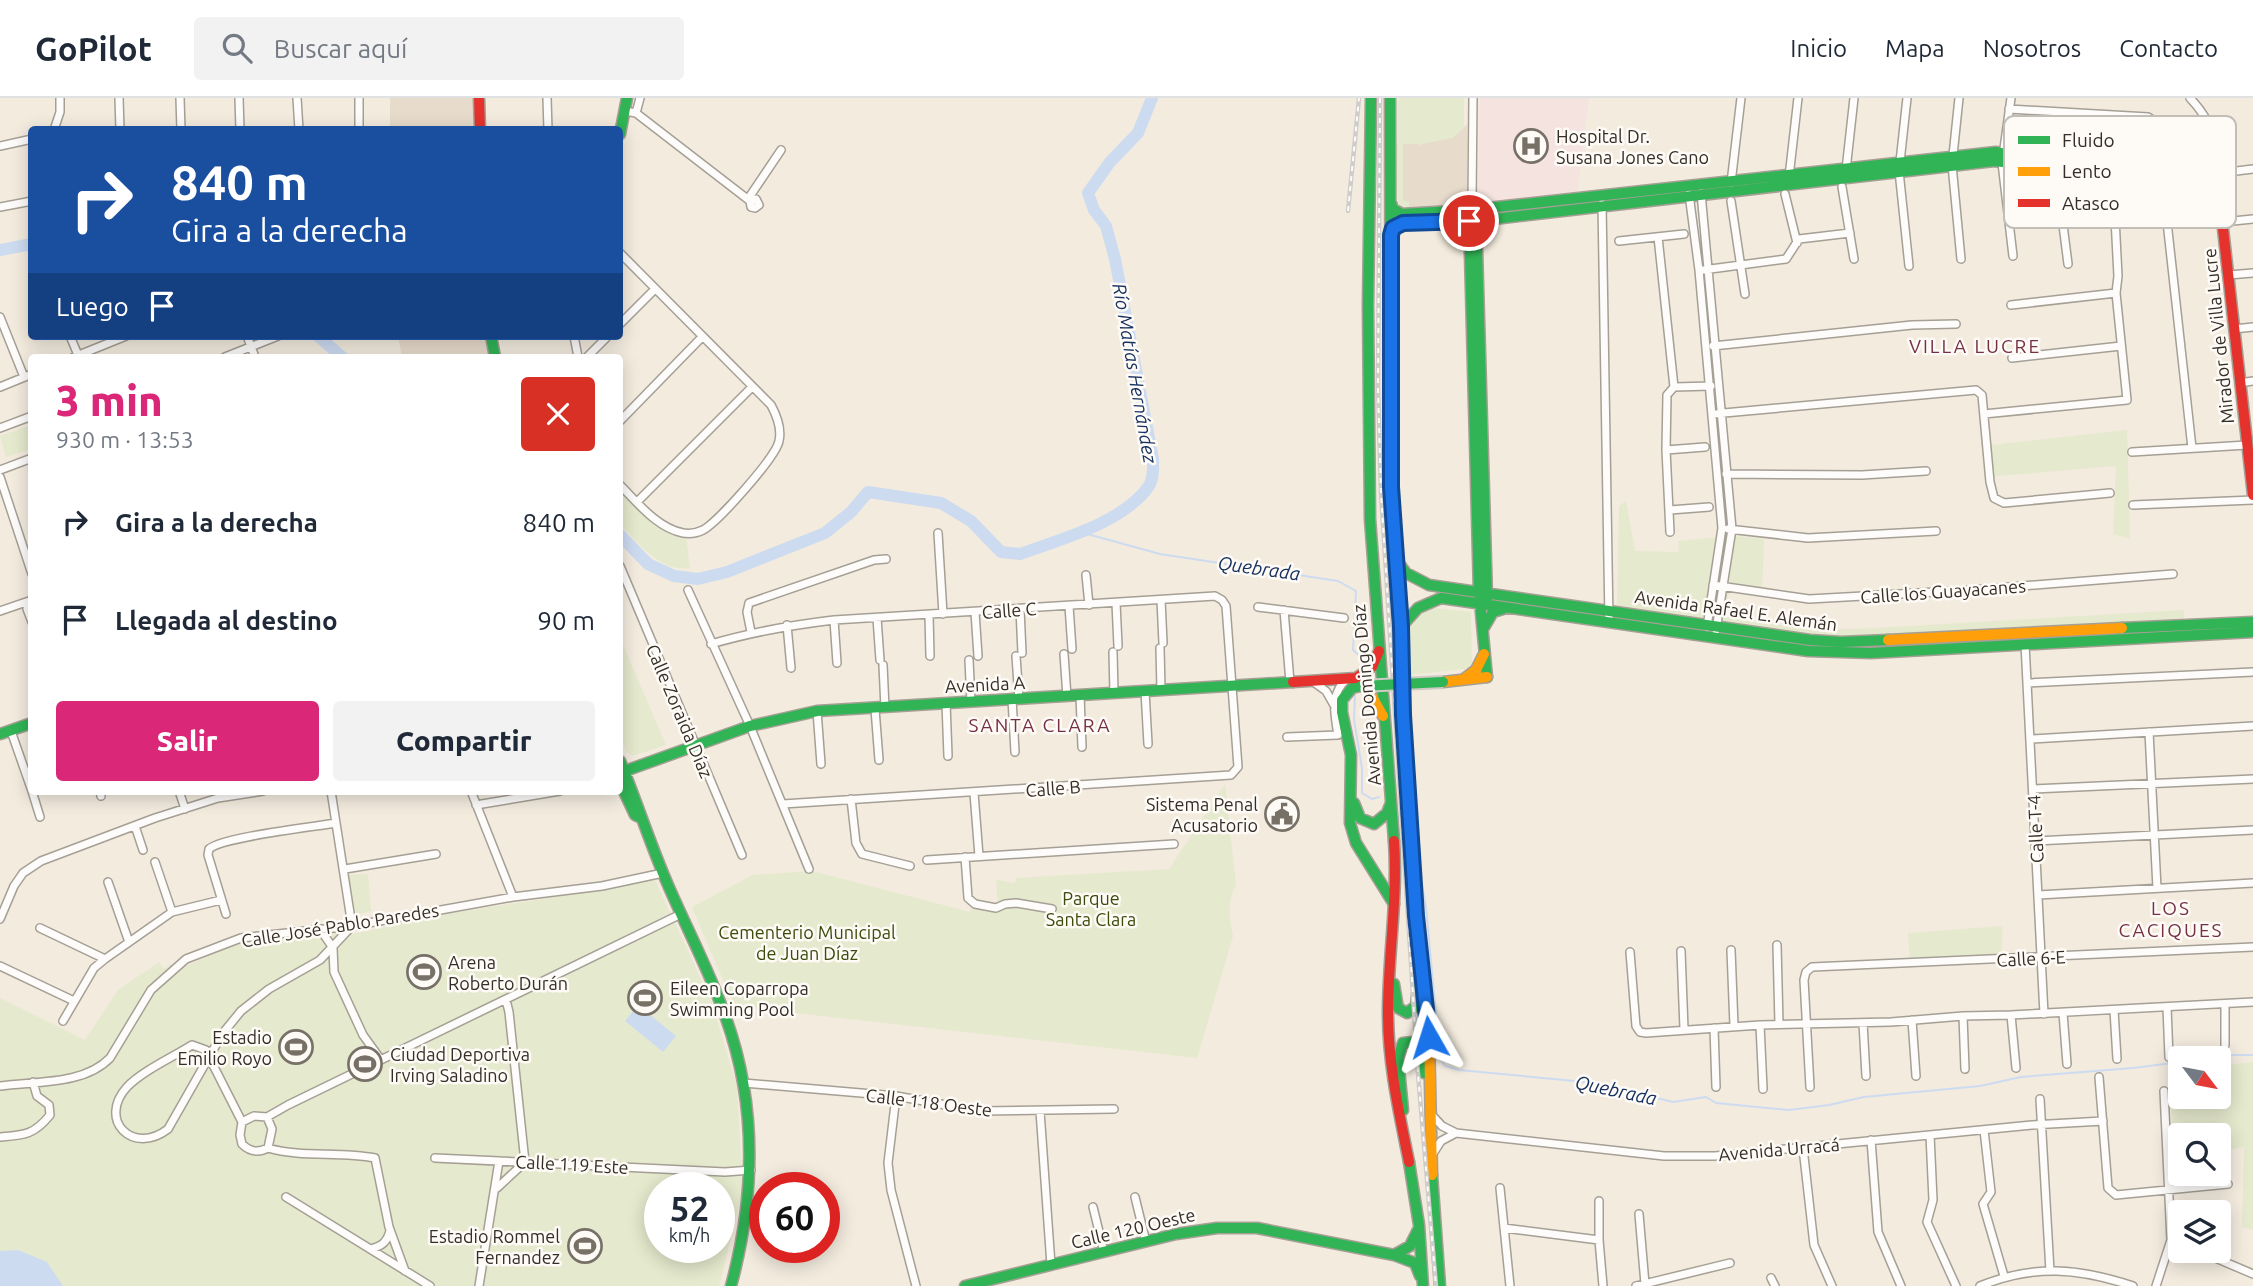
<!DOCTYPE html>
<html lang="es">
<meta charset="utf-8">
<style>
:root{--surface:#fff;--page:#f2f2f3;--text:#1f2937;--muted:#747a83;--line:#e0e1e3;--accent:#db2777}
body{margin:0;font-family:Ubuntu,sans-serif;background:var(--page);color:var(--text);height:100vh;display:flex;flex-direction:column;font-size:26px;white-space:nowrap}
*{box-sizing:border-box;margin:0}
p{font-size:23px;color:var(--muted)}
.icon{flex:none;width:38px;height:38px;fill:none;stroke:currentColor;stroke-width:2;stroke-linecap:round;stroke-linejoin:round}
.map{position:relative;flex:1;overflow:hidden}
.side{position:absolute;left:28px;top:256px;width:595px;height:441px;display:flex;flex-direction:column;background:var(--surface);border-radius:7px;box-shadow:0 4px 18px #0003}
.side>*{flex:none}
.guide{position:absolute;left:28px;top:28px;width:595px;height:214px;border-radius:7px;box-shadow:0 4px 18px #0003;background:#1a4fa0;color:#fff;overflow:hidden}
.needle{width:46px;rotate:122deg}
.fabs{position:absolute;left:2168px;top:948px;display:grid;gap:14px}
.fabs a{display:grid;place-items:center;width:63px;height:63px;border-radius:7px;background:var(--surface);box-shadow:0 4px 18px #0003;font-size:35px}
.speed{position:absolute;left:644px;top:1074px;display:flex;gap:14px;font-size:35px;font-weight:700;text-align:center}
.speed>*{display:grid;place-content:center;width:91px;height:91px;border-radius:50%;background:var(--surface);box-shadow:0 4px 18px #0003;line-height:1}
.speed small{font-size:18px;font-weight:400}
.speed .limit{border:10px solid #d22;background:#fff;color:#111}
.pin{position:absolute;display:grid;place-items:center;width:60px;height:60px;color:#fff;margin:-30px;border:4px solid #fff;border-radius:50%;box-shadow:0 2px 7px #0007}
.me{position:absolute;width:77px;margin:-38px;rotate:354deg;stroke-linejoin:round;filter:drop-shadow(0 0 5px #0008)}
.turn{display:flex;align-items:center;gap:24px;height:147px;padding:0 28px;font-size:32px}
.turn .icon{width:91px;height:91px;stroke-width:2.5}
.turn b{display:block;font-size:49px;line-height:60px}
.then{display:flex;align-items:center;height:66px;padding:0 28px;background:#0003;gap:14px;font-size:26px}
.round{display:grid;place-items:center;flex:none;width:74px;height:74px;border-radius:7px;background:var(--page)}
.summary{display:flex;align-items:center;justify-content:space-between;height:119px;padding:0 28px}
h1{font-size:42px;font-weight:800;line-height:52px;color:var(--accent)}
.action{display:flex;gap:14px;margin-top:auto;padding:14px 28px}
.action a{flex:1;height:80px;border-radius:7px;background:var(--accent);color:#fff;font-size:28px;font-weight:800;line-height:80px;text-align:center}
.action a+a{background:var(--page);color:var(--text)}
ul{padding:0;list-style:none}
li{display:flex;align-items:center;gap:21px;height:98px;padding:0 28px}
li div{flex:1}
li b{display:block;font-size:26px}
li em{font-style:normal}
header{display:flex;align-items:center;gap:42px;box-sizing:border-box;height:98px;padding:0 35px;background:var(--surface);border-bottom:2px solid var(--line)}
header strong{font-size:33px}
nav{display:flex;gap:38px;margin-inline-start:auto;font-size:24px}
.search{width:490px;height:63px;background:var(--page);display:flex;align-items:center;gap:18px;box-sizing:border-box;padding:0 24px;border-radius:7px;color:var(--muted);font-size:26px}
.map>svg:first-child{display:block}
.commercial{fill:#e7dbcb}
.medical{fill:#f5e3df}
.green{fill:#e5e9cd;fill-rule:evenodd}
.water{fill:#cddbf1}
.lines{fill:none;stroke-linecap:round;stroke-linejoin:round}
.stream{stroke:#cddbf1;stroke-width:2}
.river{stroke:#cddbf1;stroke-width:12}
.street-casing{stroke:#a59f95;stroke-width:10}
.fast-casing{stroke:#a59f95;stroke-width:13}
.slow-casing{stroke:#a59f95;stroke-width:13}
.jam-casing{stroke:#a59f95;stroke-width:13}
.street{stroke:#fdfcfa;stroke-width:7}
.fast{stroke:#30b455;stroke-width:10}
.slow{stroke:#ff9f0a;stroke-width:10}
.jam{stroke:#e5322d;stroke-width:10}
.rail-casing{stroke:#cfcdca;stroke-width:4.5}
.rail{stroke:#fefbf7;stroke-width:2;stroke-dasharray:5;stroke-linecap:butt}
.fast-bridge-casing{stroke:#cecac4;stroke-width:14;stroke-linecap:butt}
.fast-bridge{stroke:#30b455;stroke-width:10}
.route-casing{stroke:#114b97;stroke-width:18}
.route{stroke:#1a73e8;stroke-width:12}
.labels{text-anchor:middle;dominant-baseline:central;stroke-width:5;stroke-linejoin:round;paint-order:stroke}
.poi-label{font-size:18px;fill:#342e26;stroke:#fefbf7;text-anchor:start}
.street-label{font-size:18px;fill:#342e26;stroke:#fefbf7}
.park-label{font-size:18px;fill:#3b4b0a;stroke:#fefbf7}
.neighbourhood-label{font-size:19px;letter-spacing:2px;fill:#753046;stroke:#fefbf7}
.water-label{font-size:19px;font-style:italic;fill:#173260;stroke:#fefbf7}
.key{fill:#fefbf7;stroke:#c1beb8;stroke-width:2}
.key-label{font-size:19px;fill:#342e26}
</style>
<header>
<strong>GoPilot</strong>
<div class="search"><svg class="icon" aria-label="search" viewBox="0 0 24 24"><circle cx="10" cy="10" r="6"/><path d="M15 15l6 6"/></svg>Buscar aquí</div>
<nav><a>Inicio</a><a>Mapa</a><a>Nosotros</a><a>Contacto</a></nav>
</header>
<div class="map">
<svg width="2253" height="1188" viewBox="0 0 2253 1188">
<rect width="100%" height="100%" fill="#f3ebde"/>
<path class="commercial" d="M390,0H473V31H390Z
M1467,27V103L1464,107L1458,111H1402L1398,104L1397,45L1430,44Z
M398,238H486L490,259H402Z"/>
<path class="medical" d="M1480,0H1589L1577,95L1481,107L1478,101Z"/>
<path class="green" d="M1400,0H1464V28L1467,27L1453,40L1422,46L1419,49V46H1403V102L1409,104V112L1402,111L1398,104L1397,4Z
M31,327V351L6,359L0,338Z
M2127,332L2130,441L2113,436L2116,368L1987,379L1983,348Z
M620,392C637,412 659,435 686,439L690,470C661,475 638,445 620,426Z
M1626,403L1635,453L1679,454L1678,443L1733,438L1764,441L1762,496L1729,492L1725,519C1770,527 1812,531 1857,531L2184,512V522L1837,542L1617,510L1619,408Z
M1423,509L1471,514L1472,570L1401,578L1403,538Z
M620,540L666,647L633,658L627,655L620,640Z
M1225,686L1236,787C1227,801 1229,823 1233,838L1197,960L734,908L692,809L753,777L812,773L970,814L974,803L998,807L996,782L1015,785L1016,780L1169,771Z
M368,776L371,813L355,817L348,777Z
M653,778L711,902L737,989L743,1092L719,1188H0V900L85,942L118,892L159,864L164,871L171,866L177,872L240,844L311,835L353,836L456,814L536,802ZM660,1090H719V1150H660Z
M2003,828L2001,857L1910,863L1908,835Z
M2253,964V1132L2242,1129L2244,1049L2219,1053V1038H2180V1059L2176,1060L2168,975L2180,973V999H2219V968Z"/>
<path class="water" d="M638,907L676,938L663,954L625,923Z
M18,1152L47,1164L63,1188H0V1153Z"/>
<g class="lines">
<path class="stream" d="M1080,434L1160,456L1338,483L1356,493L1353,552L1365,563L1363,570
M1355,595L1354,622L1362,670V695L1372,701L1379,699
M1415,726L1418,765L1426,809L1440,960L1445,968L1459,972L1596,985L1673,1004L1706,999L1716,1005L1789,1012L1829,1007L1864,999L1980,988L2021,979L2133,970L2180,964
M2219,961L2233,957H2253"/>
<path class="river" d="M0,152L32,146
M318,238L342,259
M620,437L648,466L674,478L698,481L727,474L825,435L851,414L868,394L941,405L971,423L1001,454L1020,456C1061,441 1123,425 1149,388C1154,380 1153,369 1153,361L1115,161L1106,128L1094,112L1088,95L1110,64L1138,35L1152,0"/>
<g class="street-casing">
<path id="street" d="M119,0L120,32
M180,0L181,32
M239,0L240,32
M297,0L299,32
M359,0V32
M547,0L548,32
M1907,0L1899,73L1909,168
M1959,0L1952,67L1961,161
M2011,0L2002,65L2013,158
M2190,0C2211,22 2217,42 2219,72C2220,79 2218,86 2219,94
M2009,11L2148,19L2156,24L2192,350
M625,13L636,15L750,103L751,109L755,110L759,107L756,101L750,103
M636,15L640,0
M54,32L60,14V0
M0,48L32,41
M1846,72L1854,0
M2220,75L2253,71
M1789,79L1798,0
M2057,80L2068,166
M1731,85L1741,0
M1842,89L1854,161
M1701,95L1732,431L1716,532
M1689,96L1699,172L1722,430L1707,529
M1785,96L1797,145
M748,101L781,52
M1731,103L1745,196
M1602,106L1609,524
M0,109L32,103
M1469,112L1472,103L1473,0
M2223,124L2253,121
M1658,139L1674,289
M1619,143L1684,136
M620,155L771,307C777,318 782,330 779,343C776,359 718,424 703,432C697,435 690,436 683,435C657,430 637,404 620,387
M1703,172L1786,161L1799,141L1850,135
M2228,177L2253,175
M2011,207L2116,195
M0,219L24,279
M620,226L655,191
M2234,231L2253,229
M70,238L78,257
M247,238L255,259
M574,238L578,259
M1713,248L1912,227L1956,226
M74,259L126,238
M225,259L278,238
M587,259L608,238
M2012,260L2121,248
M2240,285L2253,283
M0,289L32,276
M1713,316L1976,292L1982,297L1990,384L1994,400L2004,405L2110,395
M1984,316L2127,302L2116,195L2118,178L2114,101
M620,323L702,239
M0,330L32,318
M1666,352L1705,349
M2132,354L2247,347
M0,372L32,360
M1726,376L1862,377L1926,373
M0,379L32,476
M637,404L752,289
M2133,407L2253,402
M1670,412L1709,409
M1728,431L1808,440L1936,433
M1670,434L1666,352L1667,297L1674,289L1711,288
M938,435L943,516
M620,468L742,757
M1086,477L1089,507
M1713,487L1809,501L1972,492L2173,476
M688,492L750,628L809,771
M1161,502L1163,545
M28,505L27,511L32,524
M1116,505L1118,548
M1069,508L1072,551
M1258,509L1344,520
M1020,511L1022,555
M1284,512L1290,584
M0,513L32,502
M975,514L978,558
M929,517L930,558
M877,520L880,562
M834,522L837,565
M787,527L791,570
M751,534L747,514L749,505L874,462L886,461
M711,546C752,534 792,527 834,522L1215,498L1222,502L1226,508L1238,669L1231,677L783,706
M2025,546L2044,916
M1160,550L1161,592
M1113,554L1114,595
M1064,556L1067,599
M1016,558L1019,601
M969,562L971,604
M883,567L885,610
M1312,583L1326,593L1334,607
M2028,585L2253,574
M1145,593L1148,646
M1080,597L1082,649
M1012,601L1015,654
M946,605L948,658
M875,611L879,662
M817,613L821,666
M11,633L32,693
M2149,634L2157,790
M1287,639L1338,637C1335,617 1329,596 1347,581
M2031,641L2253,628
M2033,691L2253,681
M32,693L40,719
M100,693L101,698
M179,693L185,711
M471,693L513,799
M974,695L979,758
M851,701L856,745L862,756L910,768
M476,707L560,693
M135,728L143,752
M2036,743L2253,732
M965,759L968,800L975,806L996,810L1005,806L1016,805L1052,811
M927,762L1174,746
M155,764L172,814
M345,771L436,756
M108,784L129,844
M2038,797L2253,785
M226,816L208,757L209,751C222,739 313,729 336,725
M0,821L14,788L23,775L41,763L155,720L218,700L263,693
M40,830L105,861
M320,831L333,850L334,874L363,937L381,962
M1777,847L1779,926
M1731,852L1734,928
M1681,853L1684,931
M1630,854L1636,928L1640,934L1646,935L1760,927L1891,924L1963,918L2011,917L2253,904
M0,868L74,903
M2225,906V947
M2167,909L2169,959
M2114,912L2117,961
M2063,915L2067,966
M2011,917L2016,970
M1963,918L1965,971
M1912,922L1916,978
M63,923L94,870L105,861L172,814L221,802
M1863,925L1866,978
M1760,927L1763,991
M1714,930L1716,989
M192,947L206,952L209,959L168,1031C133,1058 97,1022 127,989C142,973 173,959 192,947Z
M2099,979L2108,1090L2116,1097L2228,1086
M744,985L896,998L979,1013L1114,1011
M0,988C36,983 84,987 110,960L151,892L186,861L241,840L352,828L513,799L602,788L663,775
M1810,989L1804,882L1806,874L1812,869L2253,849
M896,998L888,1065L891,1092L916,1188
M2040,1001L2050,1173
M1040,1013L1051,1167
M1431,1016L1442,1028L1456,1035L1664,1058H1715L2032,1027L2103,1023
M267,1019L272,1031L268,1050
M242,1024L254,1018L267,1019L288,1007L681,816
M242,1024L209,959L223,935L241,913L269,891L320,862L352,828L331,693
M242,1024L240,1037L242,1046C250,1054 258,1055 268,1050C302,1060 339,1053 375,1060L389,1129L405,1173
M1984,1032L1991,1094L1983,1106L2004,1178
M1930,1037L1933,1102L1927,1124L1956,1188
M0,1039C24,1037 34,1037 50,1017L49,1007L37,998L33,984
M1871,1042L1878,1134L1901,1188
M1803,1050L1814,1147L1832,1188
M1432,1057L1441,1043L1456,1035
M435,1060L725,1074L751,1072
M497,1090L525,1064L509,914L506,902
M1500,1090L1510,1188
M286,1099L430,1188
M1135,1099L1146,1144
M1599,1103V1142L1603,1188
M1093,1109L1104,1154
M1639,1116L1645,1186
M1504,1130L1599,1142
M371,1151C382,1148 387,1144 390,1133
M2199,1153L2253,1176
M1771,1180L1775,1188
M479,1188L499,1063
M1636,1188L1730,1165
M1980,1188C2035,1166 2078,1170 2133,1188
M2156,1188L2171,1142L2164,993"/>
</g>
<g class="fast-casing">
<path id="fast" d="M1371,0L1368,207L1370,421L1394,743
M1390,0L1391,389L1401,529L1407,683
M620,36L627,0
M1391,105L1393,111L1402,116L1469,112L1996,54C2046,62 2089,93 2139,101C2165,105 2193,98 2219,94L2222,122
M1476,116L1487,500
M1469,119L1479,494L1487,579
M1391,136L1393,130L1403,125L1477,123L1994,63L2011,65L2092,95
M491,238L495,259
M1397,463L1406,475L1429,487L1810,542L1841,544L1888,542
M1401,529L1418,510L1441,500L1808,553L1871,555L2253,534
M2122,530L2253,524
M1483,531L1493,514L1503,511
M1361,588L1352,590L1342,602V614L1351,657L1350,725L1356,745L1394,806
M0,636L32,625
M620,663C637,704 650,746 668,787C687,831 710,874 726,920C757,1007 755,1099 731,1188
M625,673L750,628L817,613L1293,584
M620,685L635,717L641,720
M1354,705L1360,720L1374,726L1387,715L1391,705
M1394,886L1398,910L1407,915L1416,908L1418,888
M1403,1012L1398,960L1403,945L1413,944L1420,950L1424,975
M1409,1064L1419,1127L1423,1188
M1432,1077L1440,1188
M1394,1157L1410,1148L1418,1132
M965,1188L1176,1136L1217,1130H1257L1394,1157L1415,1165L1420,1178"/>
</g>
<g class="slow-casing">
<path id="slow" d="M2092,95L2127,108L2153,111L2220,105
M1888,542L2122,530
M1464,581L1476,572L1484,556
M1363,583L1383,618
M1443,584L1487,579
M1419,850L1429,939L1432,1077"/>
</g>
<g class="jam-casing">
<path id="jam" d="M479,0L480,32
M2222,122L2253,397
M1293,584L1356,580L1372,569L1379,553
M1407,683L1419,850
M1394,743C1398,800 1388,858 1388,915C1388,966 1399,1014 1409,1064"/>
</g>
<use href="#street" class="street"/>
<use href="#fast" class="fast"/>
<use href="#slow" class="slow"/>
<use href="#jam" class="jam"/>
<g class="rail-casing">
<path id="rail" d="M1380,0L1378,290L1381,395L1418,976L1436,1188
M1348,113L1359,0"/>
</g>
<use href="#rail" class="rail"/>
<g class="fast-bridge-casing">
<path id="fast-bridge" d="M1361,588L1443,584"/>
</g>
<use href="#fast-bridge" class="fast-bridge"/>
</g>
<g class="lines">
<g class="route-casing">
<path id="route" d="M1429,939L1416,818L1403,617L1401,529L1391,389V137L1393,130L1403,125L1469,123"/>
</g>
<use href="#route" class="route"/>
</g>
<defs>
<g id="hospital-ring" transform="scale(1.75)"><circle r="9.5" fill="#fefbf7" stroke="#777066" stroke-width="1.5"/><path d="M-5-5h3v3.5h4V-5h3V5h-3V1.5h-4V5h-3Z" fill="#777066"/></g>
<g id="civic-ring" transform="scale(1.75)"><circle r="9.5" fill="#fefbf7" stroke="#777066" stroke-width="1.5"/><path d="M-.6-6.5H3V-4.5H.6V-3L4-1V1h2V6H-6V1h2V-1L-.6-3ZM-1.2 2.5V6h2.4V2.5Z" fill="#777066"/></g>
<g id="stadium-ring" transform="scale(1.75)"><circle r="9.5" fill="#fefbf7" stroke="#777066" stroke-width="1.5"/><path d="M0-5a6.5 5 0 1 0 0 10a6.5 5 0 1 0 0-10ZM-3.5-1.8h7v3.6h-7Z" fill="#777066"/></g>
</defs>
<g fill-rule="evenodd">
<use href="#hospital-ring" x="1531" y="48"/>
<use href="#civic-ring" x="1282" y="716"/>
<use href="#stadium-ring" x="424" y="874"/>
<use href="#stadium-ring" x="645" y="900"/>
<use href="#stadium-ring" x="296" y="949"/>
<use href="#stadium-ring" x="365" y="966"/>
<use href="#stadium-ring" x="585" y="1148"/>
</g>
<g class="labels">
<g class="poi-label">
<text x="1556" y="38">Hospital Dr.<tspan x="1556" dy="21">Susana Jones Cano</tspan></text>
<text x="1258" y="706" text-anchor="end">Sistema Penal<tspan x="1258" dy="21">Acusatorio</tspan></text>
<text x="448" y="864">Arena<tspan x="448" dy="21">Roberto Durán</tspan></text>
<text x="670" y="890">Eileen Coparropa<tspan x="670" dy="21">Swimming Pool</tspan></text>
<text x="272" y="939" text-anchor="end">Estadio<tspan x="272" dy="21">Emilio Royo</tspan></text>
<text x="390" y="956">Ciudad Deportiva<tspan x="390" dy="21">Irving Saladino</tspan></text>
<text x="560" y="1138" text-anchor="end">Estadio Rommel<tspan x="560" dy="21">Fernandez</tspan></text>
</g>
<g class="street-label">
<text transform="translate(2218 238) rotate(-96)">Mirador de Villa Lucre</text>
<text transform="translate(1943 493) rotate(-4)">Calle los Guayacanes</text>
<text transform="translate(1009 512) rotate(-4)">Calle C</text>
<text transform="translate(1736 512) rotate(8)">Avenida Rafael E. Alemán</text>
<text transform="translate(985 586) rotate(-3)">Avenida A</text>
<text transform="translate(1366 597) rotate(-95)">Avenida Domingo Díaz</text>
<text transform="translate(680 613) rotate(67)">Calle Zoraida Díaz</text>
<text transform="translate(1053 690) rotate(-4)">Calle B</text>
<text transform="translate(2035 731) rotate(-93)">Calle T-4</text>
<text transform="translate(340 827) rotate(-9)">Calle José Pablo Paredes</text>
<text transform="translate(2031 860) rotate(-3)">Calle 6-E</text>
<text transform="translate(929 1004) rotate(7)">Calle 118 Oeste</text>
<text transform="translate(1779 1051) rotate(-5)">Avenida Urracá</text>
<text transform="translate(572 1066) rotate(3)">Calle 119 Este</text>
<text transform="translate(1133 1130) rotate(-13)">Calle 120 Oeste</text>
</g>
<g class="park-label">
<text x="1091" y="800">Parque<tspan x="1091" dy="21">Santa Clara</tspan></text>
<text x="807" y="834">Cementerio Municipal<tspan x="807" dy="21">de Juan Díaz</tspan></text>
</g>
<g class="neighbourhood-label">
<text x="1975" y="248">VILLA LUCRE</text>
<text x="1040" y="627">SANTA CLARA</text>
<text x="2171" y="810">LOS<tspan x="2171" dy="22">CACIQUES</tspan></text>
</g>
<g class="water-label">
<text transform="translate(1135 275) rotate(80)">Río Matías Hernández</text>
<text transform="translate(1259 470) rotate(8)">Quebrada</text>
<text transform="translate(1616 992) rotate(12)">Quebrada</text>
</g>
</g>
<rect x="2004" y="18" width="232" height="112" rx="10" class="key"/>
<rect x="2018" y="38" width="32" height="8" fill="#30b455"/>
<rect x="2018" y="69" width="32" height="9" fill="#ff9f0a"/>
<rect x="2018" y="101" width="32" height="8" fill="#e5322d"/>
<g class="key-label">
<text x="2062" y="49">Fluido</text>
<text x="2062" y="80">Lento</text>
<text x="2062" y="112">Atasco</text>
</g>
</svg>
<div class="fabs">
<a><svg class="needle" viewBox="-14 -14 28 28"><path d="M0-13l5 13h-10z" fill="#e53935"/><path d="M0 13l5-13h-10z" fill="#747a83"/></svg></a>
<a><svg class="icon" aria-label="search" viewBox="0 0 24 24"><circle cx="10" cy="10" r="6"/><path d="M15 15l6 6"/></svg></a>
<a><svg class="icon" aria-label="layers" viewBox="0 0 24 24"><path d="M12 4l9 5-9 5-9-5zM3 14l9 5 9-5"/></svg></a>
</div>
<div class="speed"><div>52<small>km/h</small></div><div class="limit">60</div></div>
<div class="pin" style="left:1469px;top:123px;background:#d93025"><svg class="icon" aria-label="arrive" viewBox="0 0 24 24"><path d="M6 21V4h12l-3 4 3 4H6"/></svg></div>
<svg class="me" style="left:1429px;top:939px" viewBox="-20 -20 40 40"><path d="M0-17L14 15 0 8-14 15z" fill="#1a73e8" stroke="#fff" stroke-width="4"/></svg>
<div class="guide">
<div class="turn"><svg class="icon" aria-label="right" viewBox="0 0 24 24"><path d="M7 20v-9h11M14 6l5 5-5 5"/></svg><div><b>840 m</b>Gira a la derecha</div></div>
<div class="then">Luego<svg class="icon" aria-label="arrive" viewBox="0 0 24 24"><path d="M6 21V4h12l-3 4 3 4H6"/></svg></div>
</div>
<section class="side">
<div class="summary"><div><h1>3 min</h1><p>930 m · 13:53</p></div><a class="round" style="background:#d93025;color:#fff"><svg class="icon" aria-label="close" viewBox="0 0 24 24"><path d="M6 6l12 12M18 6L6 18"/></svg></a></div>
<ul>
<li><svg class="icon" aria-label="right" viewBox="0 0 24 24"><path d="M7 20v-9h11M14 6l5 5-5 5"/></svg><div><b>Gira a la derecha</b></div><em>840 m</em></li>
<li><svg class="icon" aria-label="arrive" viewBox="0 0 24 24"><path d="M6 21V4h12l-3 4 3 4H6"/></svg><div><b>Llegada al destino</b></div><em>90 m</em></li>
</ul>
<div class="action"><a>Salir</a><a>Compartir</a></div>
</section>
</div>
